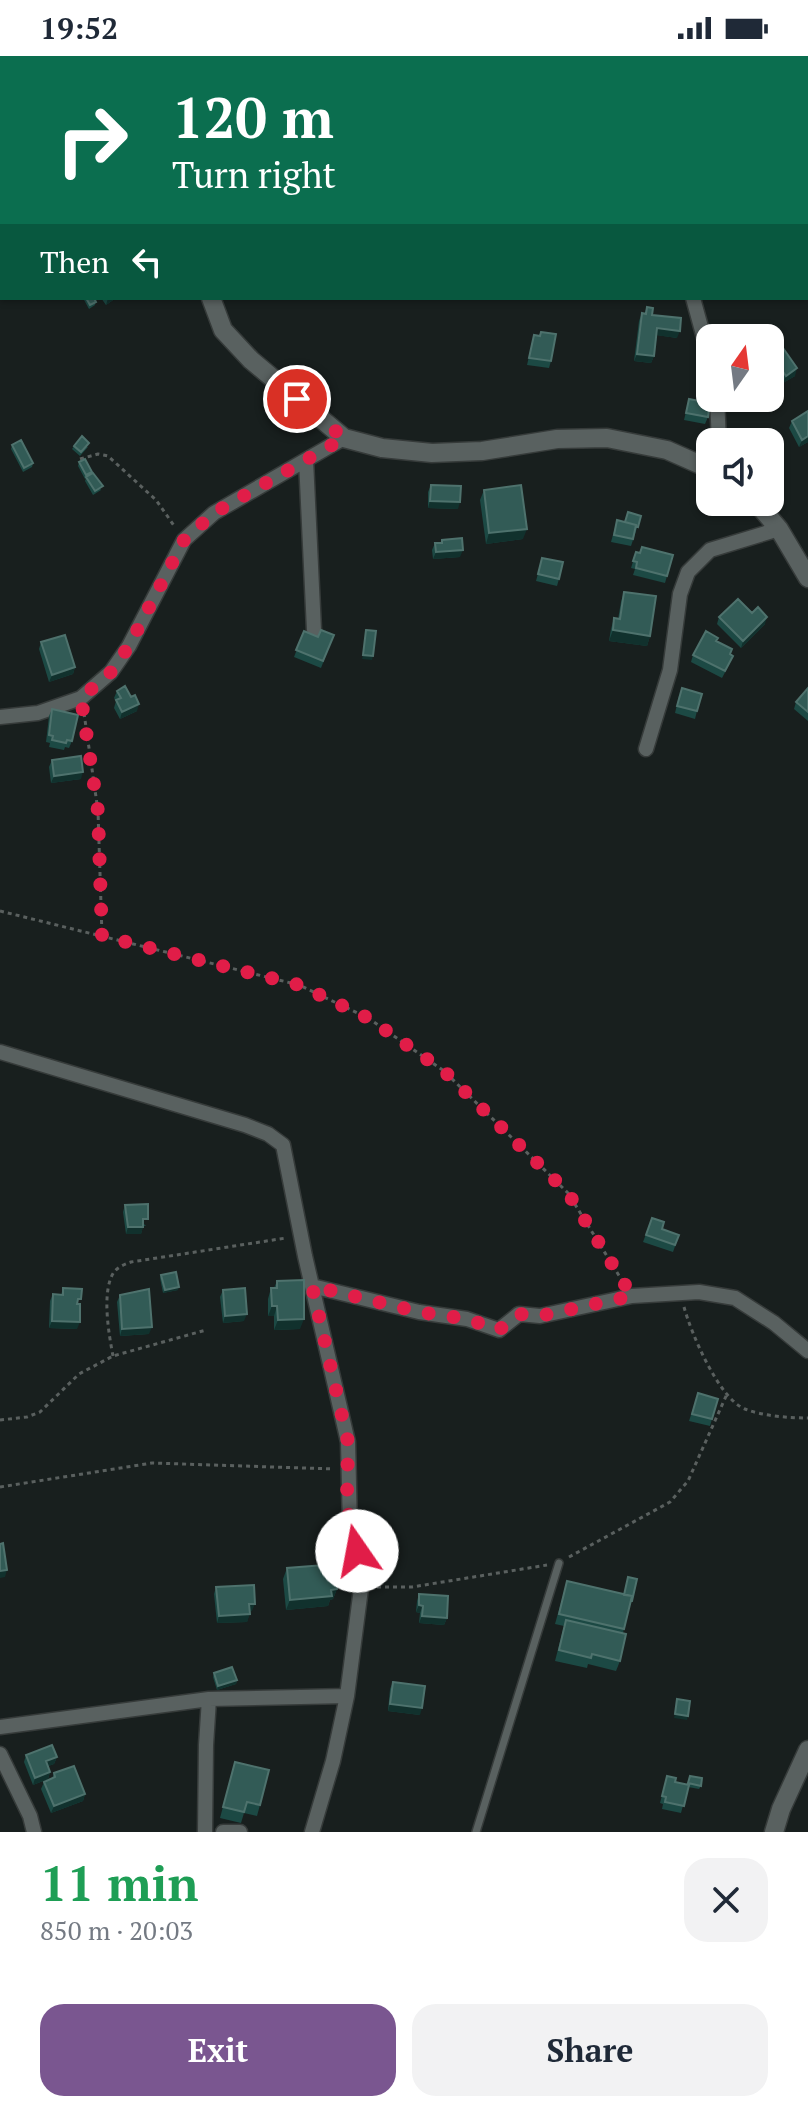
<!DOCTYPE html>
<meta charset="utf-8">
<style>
:root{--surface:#fff;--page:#f2f2f3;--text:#1f2937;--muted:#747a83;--accent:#7a5690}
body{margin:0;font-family:"PT Serif",serif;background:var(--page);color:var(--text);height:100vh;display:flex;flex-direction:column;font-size:30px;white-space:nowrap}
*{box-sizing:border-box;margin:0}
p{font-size:26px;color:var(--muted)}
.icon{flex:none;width:44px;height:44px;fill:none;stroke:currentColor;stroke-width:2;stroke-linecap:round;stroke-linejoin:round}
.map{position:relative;height:1776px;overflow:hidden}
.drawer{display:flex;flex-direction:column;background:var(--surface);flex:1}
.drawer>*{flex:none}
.banner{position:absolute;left:0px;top:0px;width:808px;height:244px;box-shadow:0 2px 6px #0004;background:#0b6e4f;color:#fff;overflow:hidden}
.needle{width:52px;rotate:14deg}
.controls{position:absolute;left:696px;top:268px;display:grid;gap:16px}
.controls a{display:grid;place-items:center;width:88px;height:88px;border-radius:16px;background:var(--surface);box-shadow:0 2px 6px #0004;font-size:40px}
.pin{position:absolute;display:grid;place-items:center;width:68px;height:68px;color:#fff;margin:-34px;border:4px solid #fff;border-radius:50%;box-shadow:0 2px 8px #0007}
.me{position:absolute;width:88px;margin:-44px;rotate:348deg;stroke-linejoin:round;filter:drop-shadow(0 0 6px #0008)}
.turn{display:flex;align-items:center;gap:28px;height:168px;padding:0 40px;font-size:36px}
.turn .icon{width:104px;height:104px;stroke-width:2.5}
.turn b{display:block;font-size:56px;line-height:68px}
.then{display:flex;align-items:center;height:76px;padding:0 40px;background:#0003;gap:16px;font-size:30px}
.round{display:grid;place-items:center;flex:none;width:84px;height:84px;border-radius:24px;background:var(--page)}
.head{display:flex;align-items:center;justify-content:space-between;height:136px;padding:0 40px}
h1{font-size:48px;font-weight:600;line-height:60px;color:#1e9e55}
.button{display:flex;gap:16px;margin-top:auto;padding:16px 40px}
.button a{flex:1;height:92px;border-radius:24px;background:var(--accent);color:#fff;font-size:32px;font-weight:600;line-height:92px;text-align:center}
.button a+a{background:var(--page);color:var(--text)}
.status{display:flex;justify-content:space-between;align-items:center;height:56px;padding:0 40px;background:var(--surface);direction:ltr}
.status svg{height:22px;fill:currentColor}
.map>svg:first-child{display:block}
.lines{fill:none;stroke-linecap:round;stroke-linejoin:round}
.lane-casing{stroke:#363b3a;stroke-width:10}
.street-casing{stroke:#363b3a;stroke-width:17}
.secondary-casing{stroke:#363b3a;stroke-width:21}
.path{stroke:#5a605f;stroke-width:3;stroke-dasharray:4 4;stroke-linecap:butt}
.lane{stroke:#596160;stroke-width:7}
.street{stroke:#596160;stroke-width:14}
.secondary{stroke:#596160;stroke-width:18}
.wall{fill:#1c4944}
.shaded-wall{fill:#11312d}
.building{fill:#325b56;stroke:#4e726d;stroke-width:2}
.route{stroke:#e11d48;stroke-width:14;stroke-dasharray:0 25.2}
</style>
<div class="status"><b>19:52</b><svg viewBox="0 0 49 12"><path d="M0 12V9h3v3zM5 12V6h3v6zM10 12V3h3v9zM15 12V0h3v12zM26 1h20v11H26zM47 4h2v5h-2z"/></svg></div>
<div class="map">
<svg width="808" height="1776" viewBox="0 0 808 1776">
<rect width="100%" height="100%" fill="#181f1e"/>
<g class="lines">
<g class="lane-casing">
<path id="lane" d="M476,1776L559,1507"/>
</g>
<g class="street-casing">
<path id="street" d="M492,2V0
M640,2L641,0
M0,25H2
M693,242L710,304
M717,342L719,386
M306,404L314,574
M0,661L38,657L81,642L111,616L129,590L184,484L214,457L344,382
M646,693L670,614L680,538L688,516L710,494L779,473
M0,996L245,1069L268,1078L283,1089L305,1200L348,1386L350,1472L363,1517L347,1640L333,1705L312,1776
M312,1230L419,1256L467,1263L499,1274L519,1258L540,1260L632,1240L699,1236L735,1242L774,1267L808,1295
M0,1671L209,1643L347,1640
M0,1698L30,1760L34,1776
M205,1776L206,1689L209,1643
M223,1776H240"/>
</g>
<g class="secondary-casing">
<path id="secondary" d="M41,0L43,2
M211,242L223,274L251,304L344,382L382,392L432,397L482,395L557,383L607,382L667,394L710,413
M756,446L779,473L808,522
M774,1776L781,1753L808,1694"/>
</g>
<path class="path" d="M80,403L98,398L108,400L156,444L175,471
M84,657L98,755L102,880
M0,855L299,929L368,962L444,1015L568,1137L623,1226
M684,1251C691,1277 719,1343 745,1353C763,1360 789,1362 808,1362
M113,1300C109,1279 101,1235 114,1216C118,1211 125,1208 131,1206L286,1182
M0,1364L27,1361L40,1356L79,1318L113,1300L206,1274
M0,1431L152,1407L334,1413
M569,1501L670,1446L688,1425L727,1338
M377,1531H412L547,1509"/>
<use href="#lane" class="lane"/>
<use href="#street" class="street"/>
<use href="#secondary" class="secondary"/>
</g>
<path class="wall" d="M89,0H101L100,2H94Z
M83,242H96L95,249L89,253Z
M101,242H116L106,249Z
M647,251L652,259L677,282L657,279L654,300L651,307L634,305L639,265L642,257L644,258Z
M541,276L551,305L549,312L527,309L534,279L539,280Z
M770,286L795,320L783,327L770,308Z
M689,343L708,361L705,368L684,364Z
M808,355V386L799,391L789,372L792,365Z
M12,389L33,407L32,411L23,416L11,393Z
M74,390L88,391L80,400L72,393Z
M79,406L91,418L101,434L93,439L85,425L86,422L85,423L78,410Z
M431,429L458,453L428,452V436Z
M484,434L523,483L486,488L480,444Z
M641,460L631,490L611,486L617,464L625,466Z
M442,484L460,501L433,503L432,494L435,487H440Z
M636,496L640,497L667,520L665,527L633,519L635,513L631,512Z
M542,502L559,523L557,530L536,525Z
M624,536L650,580L647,590L609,585L611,573L614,562L618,563L621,546Z
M752,557L765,568L741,592L717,568L719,561Z
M304,575L318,581L334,579L321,612L294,601Z
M717,585L730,598V607L722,622L691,606L693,599Z
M41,586L75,611L73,618L49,626L39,593Z
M808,632V665L794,653L796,646Z
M117,635L137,655L120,663L114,652L116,645L114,642Z
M679,640L697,655L695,663L675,657Z
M52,653L72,685L69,692L65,691L64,694L49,691L50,687L46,686L49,660Z
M52,704L81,723L51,727L49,711Z
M125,1149L146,1170H143L141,1178H126L123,1156Z
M652,1162L662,1173L679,1179L673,1196L643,1186Z
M161,1219L178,1234L163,1237L160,1222Z
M277,1225L300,1273L274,1274V1260H268V1243L271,1232H274Z
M63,1232L79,1248L77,1273L49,1272L50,1245L53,1238L61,1239Z
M223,1234L244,1265L223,1267L220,1241Z
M120,1239L149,1278L120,1280L117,1246Z
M698,1337L712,1363L710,1370L689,1365Z
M287,1512L337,1533L333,1543L330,1544L328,1550L286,1554L283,1523Z
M567,1525L632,1545L630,1549L623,1577L620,1605L616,1615L588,1608L587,1612L555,1605L564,1570L555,1568Z
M216,1531L252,1555H250L247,1566L217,1567L214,1538Z
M419,1538L447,1562L444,1569L419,1567L420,1557L416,1556L417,1545Z
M214,1617L237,1624L236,1628L217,1634L213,1621Z
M393,1626L420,1659L388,1655L390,1633Z
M26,1699L57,1701L54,1708L48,1710L50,1716L48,1723L33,1729L24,1706Z
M235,1706L260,1749L257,1760L244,1757L241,1767L220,1762Z
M54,1717L85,1738L83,1745L51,1757L41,1733L44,1726L52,1723Z
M667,1720L675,1726L687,1729L690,1720L701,1730L699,1733L688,1731L681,1757L662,1753L663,1748L660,1747Z"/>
<path class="shaded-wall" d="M108,242H116L106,249Z
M657,272L680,275L677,282L655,279Z
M637,298L654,300L651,307L634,305Z
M797,312L795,320L783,327L786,320Z
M808,380V386L799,391L802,384Z
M430,445L460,446L458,453L428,452Z
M527,473L523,483L486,488L489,477Z
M463,494L460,501L433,503L436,496Z
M767,561L765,568L741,592L743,585Z
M613,574L650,580L647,590L609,585Z
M363,599L373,600L372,604L362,603Z
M75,611L73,618L49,626L52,619Z
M139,648L137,655L120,663L122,656Z
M83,716L81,723L51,727L54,720Z
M128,1171H143L141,1178H126Z
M179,1231L178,1234L163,1237L165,1234Z
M272,1250H277L274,1260H268Z
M247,1258L244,1265L223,1267L225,1260Z
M304,1263L300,1273L274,1274L278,1264Z
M52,1265L80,1266L77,1273L49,1272Z
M152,1271L149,1278L120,1280L122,1273Z
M7,1514L5,1521L0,1522V1515Z
M337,1533L333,1543L330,1544L328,1550L286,1554L290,1544Z
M249,1548H255L252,1555L247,1556Z
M419,1549L423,1550L420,1557L416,1556Z
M250,1558L247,1566L217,1567L219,1560Z
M422,1560L447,1562L444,1569L419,1567Z
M237,1624L236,1628L217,1634L218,1630Z
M390,1648L422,1652L420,1659L388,1655Z
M675,1658L688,1660L687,1664L674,1662Z
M57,1701L54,1708L43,1712L46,1705Z
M50,1716L48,1723L33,1729L35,1722Z
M85,1738L83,1745L51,1757L54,1750Z"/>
<path class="building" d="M148,0H185V2H148Z
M253,0H279L278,2H255Z
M86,242H94L96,246L90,249Z
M647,251L653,252L652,259L681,262L680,275L657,272L654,300L637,298L642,257L646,258Z
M541,276L556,278L551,305L529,302L534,279L540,280Z
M776,282L797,312L786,320L770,297V286Z
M689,343L710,347L708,361L686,357Z
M808,355V380L802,384L792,365Z
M82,380L89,387L81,396L74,390Z
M21,384L33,407L24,412L12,389Z
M85,403L92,416L86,419L79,406Z
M93,417L103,430L95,435L86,421Z
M431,429L461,430L460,446L430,445Z
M521,429L527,473L489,477L484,434Z
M628,456L641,460L638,471L636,470V469L625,466Z
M617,464L636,469L633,483L614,479Z
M462,482L463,494L436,496L435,487H442V484Z
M642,491L673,499L667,520L636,512L637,506L633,505L636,496L640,497Z
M542,502L563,506L559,523L538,518Z
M624,536L656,540L650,580L613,574L614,562L620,563Z
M738,543L752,557L758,551L767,561L743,585L719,561Z
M321,574L334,579L323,605L296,594L304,575L318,581Z
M366,574L376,575L373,600L363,599Z
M706,575L718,582L716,585L732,593L730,598L733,600L725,615L693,599Z
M65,579L75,611L52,619L41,586Z
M125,630L131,641L135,639L139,648L122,656L116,644L121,642L117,635Z
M682,632L702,638L697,655L677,650Z
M808,632V656L796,646Z
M52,653L78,659L72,685L67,684L66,687L52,684L53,680L49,679Z
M81,700L83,716L54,720L52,704Z
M148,1148V1163H143V1171H128L125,1149Z
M652,1162L664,1166L662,1173L679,1179L675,1189L646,1179Z
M176,1216L179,1231L165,1234L161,1219Z
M304,1224V1263L278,1264L277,1250H272L271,1232H277V1225Z
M63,1232L82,1233L81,1243H78L77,1248H80V1266L52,1265L53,1238L63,1239Z
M245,1232L247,1258L225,1260L223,1234Z
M149,1233L152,1271L122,1273L120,1239Z
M698,1337L718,1343L712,1363L692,1358Z
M3,1487L7,1514L0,1515V1488Z
M337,1508V1533L331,1534L332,1540L290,1544L287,1512Z
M628,1521L637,1523L632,1545H631L632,1540L624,1539Z
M567,1525L632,1540L624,1573L559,1558Z
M254,1529L255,1548H249L250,1558L219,1560L216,1531Z
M419,1538L448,1540L447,1562L422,1560L423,1550L419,1549Z
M566,1564L626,1578L620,1605L592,1598L591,1602L559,1594Z
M232,1611L237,1624L218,1630L214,1617Z
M393,1626L425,1630L422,1652L390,1648Z
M677,1643L690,1645L688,1660L675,1658Z
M52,1689L57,1701L46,1705L50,1716L35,1722L26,1699Z
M235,1706L269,1714L260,1749L247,1746L244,1756L223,1751Z
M74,1710L85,1738L54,1750L44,1726L55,1721L54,1717Z
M667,1720L676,1722L675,1726L689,1729L684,1750L665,1746L666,1741L662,1740Z
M690,1720L702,1722L701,1730L688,1727Z"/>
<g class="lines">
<path class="route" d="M297,343L344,382L214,457L184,484L129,590L111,616L81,642L98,755L102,880L299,929L368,962L444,1015L568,1137L632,1240L540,1260L519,1258L499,1274L467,1263L419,1256L312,1230L348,1386L347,1442L350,1472L357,1495"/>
</g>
</svg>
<div class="controls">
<a><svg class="needle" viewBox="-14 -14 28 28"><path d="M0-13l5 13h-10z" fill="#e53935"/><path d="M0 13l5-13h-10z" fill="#747a83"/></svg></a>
<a><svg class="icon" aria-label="sound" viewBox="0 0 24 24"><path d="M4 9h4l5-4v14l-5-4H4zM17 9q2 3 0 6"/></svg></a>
</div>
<div class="pin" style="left:297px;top:343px;background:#d93025"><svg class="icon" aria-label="arrive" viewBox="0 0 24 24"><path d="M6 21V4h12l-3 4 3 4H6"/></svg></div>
<svg class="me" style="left:357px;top:1495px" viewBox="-20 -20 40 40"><circle r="19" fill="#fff"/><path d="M0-13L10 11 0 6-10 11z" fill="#e11d48"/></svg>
<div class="banner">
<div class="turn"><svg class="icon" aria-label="right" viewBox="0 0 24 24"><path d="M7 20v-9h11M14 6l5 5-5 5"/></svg><div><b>120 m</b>Turn right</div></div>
<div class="then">Then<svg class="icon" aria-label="left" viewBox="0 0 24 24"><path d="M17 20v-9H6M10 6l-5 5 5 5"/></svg></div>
</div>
</div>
<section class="drawer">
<div class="head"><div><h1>11 min</h1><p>850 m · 20:03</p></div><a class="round"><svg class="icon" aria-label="close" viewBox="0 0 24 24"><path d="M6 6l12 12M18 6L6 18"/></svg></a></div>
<div class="button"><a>Exit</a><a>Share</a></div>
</section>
